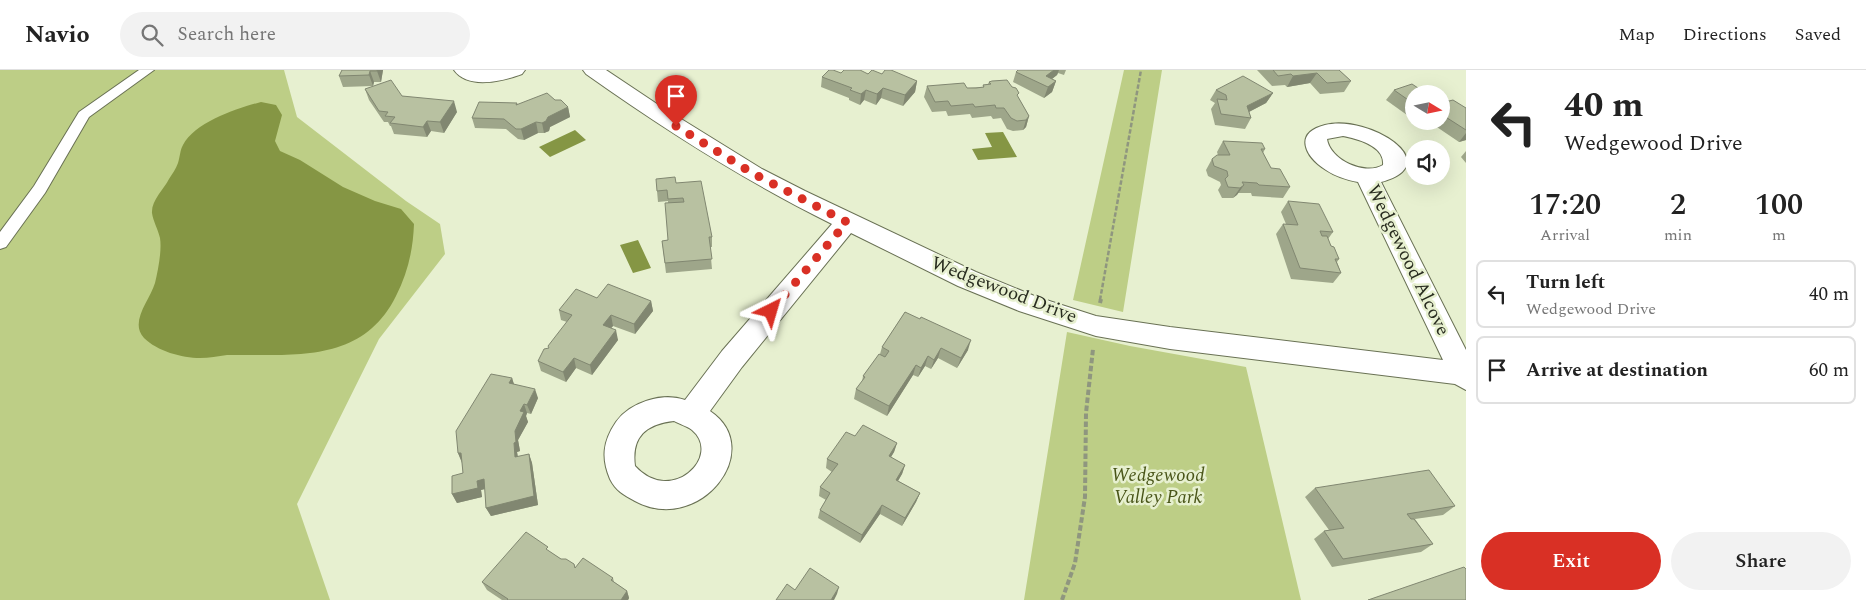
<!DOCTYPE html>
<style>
:root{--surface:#fff;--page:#f2f2f2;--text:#222;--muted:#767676;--line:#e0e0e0;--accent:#d93025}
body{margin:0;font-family:Spectral,serif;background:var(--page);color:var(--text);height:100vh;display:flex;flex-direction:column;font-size:19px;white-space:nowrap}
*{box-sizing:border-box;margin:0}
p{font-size:16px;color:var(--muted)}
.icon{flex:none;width:28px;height:28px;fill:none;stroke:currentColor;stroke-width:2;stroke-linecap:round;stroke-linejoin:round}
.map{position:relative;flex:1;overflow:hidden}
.sheet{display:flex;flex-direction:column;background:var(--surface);width:400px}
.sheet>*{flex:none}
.guide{background:#fff;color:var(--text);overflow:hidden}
.needle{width:32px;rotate:100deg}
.fabs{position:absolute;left:1405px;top:15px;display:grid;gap:10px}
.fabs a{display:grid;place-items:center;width:45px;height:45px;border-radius:50%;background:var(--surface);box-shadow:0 5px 20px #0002;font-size:25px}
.pin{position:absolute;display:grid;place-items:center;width:42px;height:42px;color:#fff;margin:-51px -21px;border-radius:50% 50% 50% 0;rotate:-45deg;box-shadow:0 0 5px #0007}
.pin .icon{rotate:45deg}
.me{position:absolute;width:55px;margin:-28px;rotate:40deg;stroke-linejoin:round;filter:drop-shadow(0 0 4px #0008)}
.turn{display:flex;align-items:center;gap:18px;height:105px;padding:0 15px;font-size:22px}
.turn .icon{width:65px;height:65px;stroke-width:2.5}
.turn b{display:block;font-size:35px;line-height:42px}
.eta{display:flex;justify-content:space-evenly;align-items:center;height:85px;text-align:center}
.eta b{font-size:30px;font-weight:600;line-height:35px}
.primary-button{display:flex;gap:10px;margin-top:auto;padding:10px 15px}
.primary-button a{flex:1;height:58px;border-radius:30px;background:var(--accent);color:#fff;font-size:20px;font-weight:600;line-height:58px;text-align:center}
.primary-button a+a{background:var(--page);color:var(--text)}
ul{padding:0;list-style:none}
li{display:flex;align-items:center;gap:15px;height:68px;margin:0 10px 8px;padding:0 5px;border:2px solid var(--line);border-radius:8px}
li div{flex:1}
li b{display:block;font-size:19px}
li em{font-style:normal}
header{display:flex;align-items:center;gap:30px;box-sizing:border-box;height:70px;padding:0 25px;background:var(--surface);border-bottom:1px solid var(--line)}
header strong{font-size:24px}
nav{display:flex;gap:28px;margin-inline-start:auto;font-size:18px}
.search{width:350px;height:45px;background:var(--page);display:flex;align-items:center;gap:12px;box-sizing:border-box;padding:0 18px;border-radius:28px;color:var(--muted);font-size:19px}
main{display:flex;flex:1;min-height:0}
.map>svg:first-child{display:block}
.green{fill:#bdce86}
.water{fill:#859644}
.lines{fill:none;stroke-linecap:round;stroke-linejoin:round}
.lane-casing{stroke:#697154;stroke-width:2}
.street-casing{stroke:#697154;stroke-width:2}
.path-far1{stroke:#8f967f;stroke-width:2.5;stroke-dasharray:4.5 2;stroke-linecap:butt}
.path{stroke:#8f967f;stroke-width:4;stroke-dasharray:5.5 2.5;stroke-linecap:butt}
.lane{fill:#fff;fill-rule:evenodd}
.street{fill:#fff;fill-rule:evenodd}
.wall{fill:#9ea68a}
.shaded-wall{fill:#818771}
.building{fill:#b8c1a1;stroke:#818771}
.route{stroke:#d93025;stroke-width:9;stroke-dasharray:0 16.2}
.labels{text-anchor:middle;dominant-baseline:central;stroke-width:5;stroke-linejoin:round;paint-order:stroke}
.street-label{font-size:19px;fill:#282c1f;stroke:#e7f0d0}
.park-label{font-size:19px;font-style:italic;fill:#495518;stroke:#e7f0d0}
</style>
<header>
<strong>Navio</strong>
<div class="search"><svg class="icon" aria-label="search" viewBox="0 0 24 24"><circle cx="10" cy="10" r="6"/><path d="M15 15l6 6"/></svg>Search here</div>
<nav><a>Map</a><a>Directions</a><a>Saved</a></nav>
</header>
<main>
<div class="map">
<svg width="1466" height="530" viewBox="0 0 1466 530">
<rect width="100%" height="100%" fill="#e7f0d0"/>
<path class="green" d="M0,0H284L297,47L406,131L440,154L445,184L379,269L297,434L330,530H0Z
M1124,0H1162L1123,242L1073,230Z
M1067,262L1130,276L1246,297L1301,530H1024Z"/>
<path class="water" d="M261,32L276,35L282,45L275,71L280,81L300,90L343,117L375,131L401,139L414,154C413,180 408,202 396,226C362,295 291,284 227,285C218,286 209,288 200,288C182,288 157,281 144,268C129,252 150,230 155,213C158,200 162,181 160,168C158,159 153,151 152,143C151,131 164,119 169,109C172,104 176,99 178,93C180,87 180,80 183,75C195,52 238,38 261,32Z
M575,60L586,70L550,87L539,77Z
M1003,62L1017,87L978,90L972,79L992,77L985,63Z
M638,170L651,198L633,203L620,175Z"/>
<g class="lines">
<g class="lane-casing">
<path id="lane" d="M139,0H154L89,47L45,123L6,177L0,179V162L34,116L79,42Z"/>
</g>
<g class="street-casing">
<path id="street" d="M454,0H525L522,4C503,11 468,20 454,0Z
M583,0H606L657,34L762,99L805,121L976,202L1037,227L1096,246L1170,257L1443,290L1358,112C1347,110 1335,106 1326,100C1305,87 1293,63 1325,55C1369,44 1448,94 1381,112L1466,280V320L1455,314L1170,279L1096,266L1019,241L958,216L851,163L742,297L710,341C767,379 700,466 635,431C624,425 616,421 610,409C601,388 603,371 616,352C630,332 663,322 685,330L722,281L832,154C745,111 665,60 586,4ZM1343,66C1358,69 1385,76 1383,95C1365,106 1330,90 1327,69ZM674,351C679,354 687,356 692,360C723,386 671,436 635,396C631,366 647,354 674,351Z"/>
</g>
<path class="path-far1" d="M1100,230L1141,0"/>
<path class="path" d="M1100,233L1101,229
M1062,530L1075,493L1085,427L1086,343L1093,279"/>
<use href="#lane" class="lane"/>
<use href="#street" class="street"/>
</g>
<path class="wall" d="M342,0H383L381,12H374L373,16L343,17L339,6Z
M1018,0H1066L1064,5L1058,3L1057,5L1052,9L1056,11L1052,22L1044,28L1013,12L1016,2Z
M1257,0H1339L1351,11L1344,22L1320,24L1310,13L1287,17L1285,15L1272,16Z
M841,3L882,4L917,11L915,22L903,36L881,28L876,35L864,30L860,35L849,30V28L821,17L822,7Z
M989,12L1018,27L1029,46L1026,57L1023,60L1013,61L1007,59L1001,48L993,49L991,46L972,48L970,44L948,46L946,41L932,42L924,27L927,16L967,18L983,17V15L988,14Z
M365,19L402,26L457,42L444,63L431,61L427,67L394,64L391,56H390L388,52H384L369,30Z
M1216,20L1273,23L1266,33L1249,42L1251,48L1245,59L1215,55L1211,39L1215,33L1210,30Z
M1394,20L1414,24V50L1386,30Z
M1441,27L1449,31L1466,38V70L1459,72L1428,51H1441Z
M555,30L568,37L570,47L550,57L549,61L544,63H538L524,70L518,69L506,59L475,58L472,48L517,33V35Z
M1223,71L1265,79L1263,83L1271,98L1290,117L1283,128L1252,126L1251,123H1238L1233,128H1222L1218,120L1221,115L1220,112L1208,106L1206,100L1212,89L1218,85L1217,82Z
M1466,81V93L1461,87Z
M676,113L712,167V177H710L712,199L666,203L662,171L668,170V131L658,132L657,121Z
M1288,131L1333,162L1328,169L1331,176L1339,189L1337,192L1341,203L1333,213L1291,209L1276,164L1283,154H1286L1281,142Z
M597,228L651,231L653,241L635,264L613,256L611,258L618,270L592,305L576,298L566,312L541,301L538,291L549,278L567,252L561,250L559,240Z
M905,242L968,280L957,298L938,288L931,299L925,296L918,307L913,305L887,346L854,329L856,319L862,312L863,306L880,284L882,277Z
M512,308L514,314L538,328L531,344L527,343L526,346L528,352L518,370L520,381L517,382L518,387L529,384L532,393L538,435L491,446L486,438L485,419L481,420L482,427L457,433L452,424L463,403L462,392L458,383Z
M855,366L897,373L894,382L891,387L905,395L902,404L898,411L920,423L916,432L902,456L880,444L860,473L818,448L820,440L826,430L819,426L820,417L832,402L826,398L827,389Z
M1315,418L1455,436L1443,445L1415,449L1433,474L1421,482L1332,497L1314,469L1324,461L1329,460L1305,427Z
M550,482L561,489L574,494L575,497L613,508L614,512L627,521L629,528L628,530H502L487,520L482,512Z"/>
<path class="shaded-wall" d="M377,0H383L381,12L377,1Z
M1054,0H1059L1057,5L1044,15L1046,6Z
M370,1L374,12L373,16L369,5Z
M1317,3L1310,13L1287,17L1293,6Z
M917,11L915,22L903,36L905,25Z
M1056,11L1052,22L1044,28L1048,17Z
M883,18L881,28L876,35L877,24Z
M866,20L864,30L860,35L861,24Z
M1273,23L1266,33L1241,46L1247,36Z
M454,31L457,42L444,63L440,52Z
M568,37L570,47L550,57L549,61L544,63L542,53L548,47Z
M1029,46L1026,57L1023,60L1026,50Z
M427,51L431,61L427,67L423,57Z
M536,52L538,63L524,70L521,59Z
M1466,63V70L1459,72Z
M1244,115L1237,125L1233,128L1240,118Z
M651,231L653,241L635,264L634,254Z
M611,245L613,256L605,265L603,255Z
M616,260L618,270L592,305L590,295Z
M971,270L968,280L957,298L961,288Z
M941,278L938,288L931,299L934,290Z
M928,286L925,296L918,307L921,298Z
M574,288L576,298L566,312L563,302Z
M916,295L913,305L887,346L889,336Z
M512,308L515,318L509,313Z
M535,319L538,328L531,344L527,335Z
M524,334L527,343L526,346L528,352L518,370L520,381L517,382L519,396L515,387L514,373L515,361L520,341Z
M897,373L894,382L886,395L889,386Z
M458,383H461L462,393Z
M529,384L532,393L538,435L491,446L486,438Z
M905,395L902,404L893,419L896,410Z
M484,409L488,418L481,420L482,427L457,433L452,424L477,411Z
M920,423L916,432L902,456L905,448Z
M882,435L880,444L860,473L862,465Z
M839,517L837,524L834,530H831Z
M627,521L629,528L628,530H621Z"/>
<path class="building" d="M342,0H377V1H370L369,5L339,6Z
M829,0H833L841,3L844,0H860L868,4L872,0L882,4L885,0H891L917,11L905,25L883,18L877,24L866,20L861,24L850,20L852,18L822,7Z
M1018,0H1054L1046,6L1056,11L1048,17L1016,2Z
M1273,0H1339L1351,11L1327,13L1317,3L1293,6L1291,4L1278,6Z
M1243,6L1273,23L1247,36L1251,48L1221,44L1217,29L1227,30L1226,25L1216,20Z
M391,10L402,26L454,31L440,52L427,51L423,57L390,53L395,47L385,46L388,42L379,41L365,19Z
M1007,10L1012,17L1016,18L1019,23L1017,25L1029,46L1026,50L1017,51L1011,48L1004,38H996L995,35L975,37L973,34L951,36L948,31L935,32L927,16L964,13L967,18H976L984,17L983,15L991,14L989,12L992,11Z
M1412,14L1427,24H1414V34L1394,20Z
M547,23L555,30H561L568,37L548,47L546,51L542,53L536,52L521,59H516L504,49L472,48L479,32L517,33L516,35Z
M1442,26L1449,31L1453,30L1466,38V60L1441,44Z
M1223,71L1262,73L1265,79H1261L1271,98L1280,99L1290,117L1259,115L1257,113L1242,112L1244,115L1240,118L1228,117L1225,109L1228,106L1227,101L1214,96L1212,89L1217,85H1230Z
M675,107L676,113L701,111L712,167H709L712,189L665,193L662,171L668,170L665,133L684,132L683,128L668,129L667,120L657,121L656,109Z
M1288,131L1319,134L1333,162L1320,161L1322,166H1327L1331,176L1334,177L1339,189H1335L1341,203L1300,198L1283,154L1298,155Z
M608,214L651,231L634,254L611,245L603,255L616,260L590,295L574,288L563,302L538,291L544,279L549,278L548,276L572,245L559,240L576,219L597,228Z
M905,242L920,249L921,247L971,270L961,288L941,278L934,290L928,286L921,298L916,295L889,336L856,319L865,307L863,306L879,284L885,287L889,281L882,277Z
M491,304L512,308L509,313L535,319L527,335L524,334L520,341L524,342L515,361L516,372L514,373L515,387L529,384L534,426L486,438L484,409L477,411L478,418L452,424V406L463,403L461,383H458L456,361Z
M863,355L897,373L889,386L905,395L896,410L920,423L905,448L882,435L862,465L820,440L830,423L820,417L838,394L827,389L846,362L855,366Z
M1429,400L1455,436L1407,444L1411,449H1414L1433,474L1343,489L1324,461L1344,458L1315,418Z
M526,462L548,477L546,479L561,489H566L574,494L575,498L583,488L613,508L611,510L627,521L621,530H507L508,529L482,512Z
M1464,497L1466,499V530H1368Z
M810,498L839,517L831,530H776L787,514L795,520Z"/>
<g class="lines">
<path class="route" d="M676,56L754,104L847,152L771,241"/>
</g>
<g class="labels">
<g class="street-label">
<text transform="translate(1408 190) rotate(64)">Wedgewood Alcove</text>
<text transform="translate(1004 220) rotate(21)">Wedgewood Drive</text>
</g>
<g class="park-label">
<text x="1158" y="405">Wedgewood<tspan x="1158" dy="22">Valley Park</tspan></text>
</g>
</g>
</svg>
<div class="fabs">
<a><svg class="needle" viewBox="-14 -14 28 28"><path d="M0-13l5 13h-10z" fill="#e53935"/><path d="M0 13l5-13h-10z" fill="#767676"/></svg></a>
<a><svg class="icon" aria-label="sound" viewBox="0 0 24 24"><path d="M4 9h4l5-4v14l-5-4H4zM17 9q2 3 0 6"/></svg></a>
</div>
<div class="pin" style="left:676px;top:56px;background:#d93025"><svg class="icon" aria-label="arrive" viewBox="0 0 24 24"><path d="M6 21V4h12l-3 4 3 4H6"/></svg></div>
<svg class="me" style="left:771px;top:241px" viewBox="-20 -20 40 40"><path d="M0-17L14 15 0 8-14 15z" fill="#d93025" stroke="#fff" stroke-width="4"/></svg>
</div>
<section class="sheet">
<div class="guide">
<div class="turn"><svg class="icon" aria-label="left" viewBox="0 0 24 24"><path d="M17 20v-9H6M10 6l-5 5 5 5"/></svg><div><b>40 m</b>Wedgewood Drive</div></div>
</div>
<div class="eta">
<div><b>17:20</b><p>Arrival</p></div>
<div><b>2</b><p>min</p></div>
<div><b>100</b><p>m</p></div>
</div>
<ul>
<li><svg class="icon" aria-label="left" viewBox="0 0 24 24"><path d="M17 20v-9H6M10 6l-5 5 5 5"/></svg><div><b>Turn left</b><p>Wedgewood Drive</p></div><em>40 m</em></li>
<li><svg class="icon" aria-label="arrive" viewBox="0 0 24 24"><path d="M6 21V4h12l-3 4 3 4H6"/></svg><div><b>Arrive at destination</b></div><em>60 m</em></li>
</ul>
<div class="primary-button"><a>Exit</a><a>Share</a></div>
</section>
</main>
